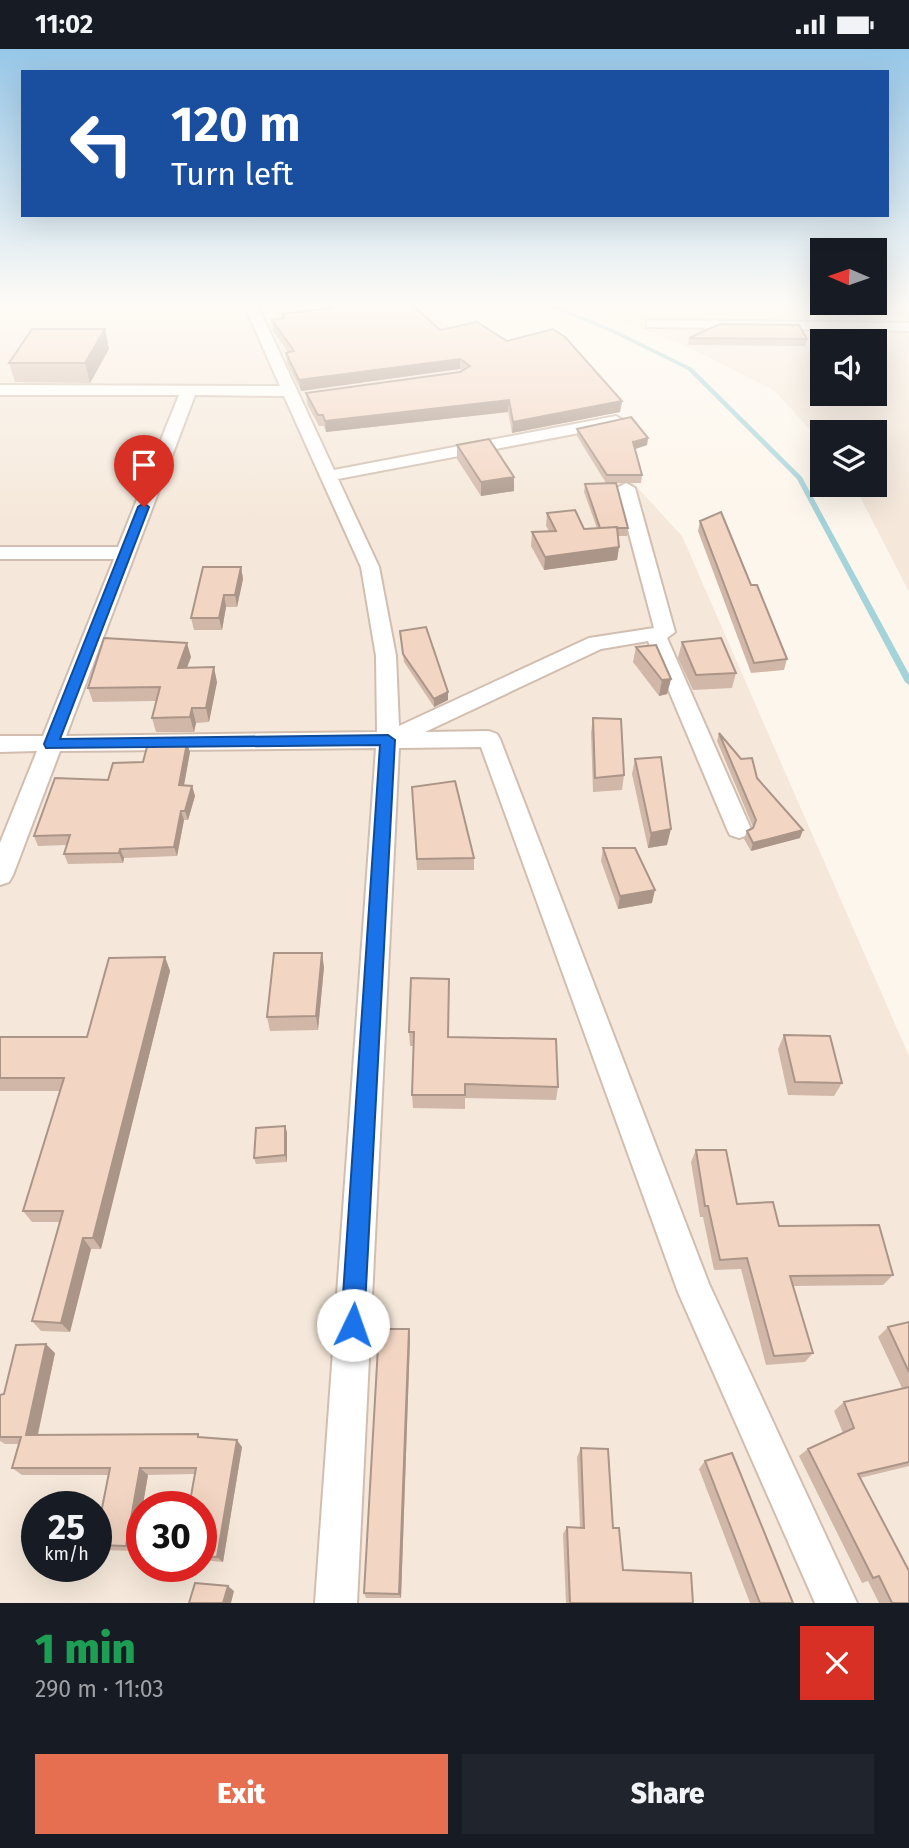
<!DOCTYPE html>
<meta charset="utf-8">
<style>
:root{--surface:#171b24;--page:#20242c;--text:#f1f3f6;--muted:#9ea1a6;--accent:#e76f51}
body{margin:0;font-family:"Fira Sans",sans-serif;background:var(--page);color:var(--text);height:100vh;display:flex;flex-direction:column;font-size:26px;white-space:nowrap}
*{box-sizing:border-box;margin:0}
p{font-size:23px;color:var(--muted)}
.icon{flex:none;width:38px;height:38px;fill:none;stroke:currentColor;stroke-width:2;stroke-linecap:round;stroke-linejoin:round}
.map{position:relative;height:1554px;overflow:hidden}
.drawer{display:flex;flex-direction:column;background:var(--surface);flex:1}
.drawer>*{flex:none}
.guide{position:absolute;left:21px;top:21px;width:868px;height:147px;border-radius:0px;box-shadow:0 7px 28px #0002;background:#1a4fa0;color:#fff;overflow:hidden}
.needle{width:46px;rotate:272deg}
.fabs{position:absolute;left:810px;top:189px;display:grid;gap:14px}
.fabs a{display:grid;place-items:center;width:77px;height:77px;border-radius:0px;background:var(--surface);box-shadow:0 7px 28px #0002;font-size:35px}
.speed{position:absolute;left:21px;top:1442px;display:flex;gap:14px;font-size:35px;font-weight:700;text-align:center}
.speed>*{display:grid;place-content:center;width:91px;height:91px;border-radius:50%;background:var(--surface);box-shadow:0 7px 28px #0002;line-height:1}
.speed small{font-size:18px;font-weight:400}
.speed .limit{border:10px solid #d22;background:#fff;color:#111}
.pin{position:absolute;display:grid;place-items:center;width:60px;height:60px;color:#fff;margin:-72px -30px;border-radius:50% 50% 50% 0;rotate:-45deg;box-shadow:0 0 7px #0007}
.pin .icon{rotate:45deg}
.me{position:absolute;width:77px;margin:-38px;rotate:3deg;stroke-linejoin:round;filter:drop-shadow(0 0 5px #0008)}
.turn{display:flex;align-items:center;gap:24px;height:147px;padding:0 35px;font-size:32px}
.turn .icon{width:91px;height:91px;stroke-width:2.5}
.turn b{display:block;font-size:49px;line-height:60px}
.round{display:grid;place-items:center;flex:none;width:74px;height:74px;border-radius:0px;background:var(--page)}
.headline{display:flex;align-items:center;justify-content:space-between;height:119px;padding:0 35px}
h1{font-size:42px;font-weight:800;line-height:52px;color:#1e9e55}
.primary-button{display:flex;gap:14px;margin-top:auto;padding:14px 35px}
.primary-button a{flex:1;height:80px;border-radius:0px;background:var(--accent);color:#fff;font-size:28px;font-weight:800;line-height:80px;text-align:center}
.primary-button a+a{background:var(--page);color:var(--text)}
.status{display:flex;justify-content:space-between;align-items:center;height:49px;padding:0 35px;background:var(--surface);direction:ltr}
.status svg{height:19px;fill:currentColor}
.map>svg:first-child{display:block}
.residential{fill:#f5e8da;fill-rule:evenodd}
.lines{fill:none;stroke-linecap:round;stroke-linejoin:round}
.stream{fill:#a5d3da;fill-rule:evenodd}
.minor-casing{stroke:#d1beb0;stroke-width:4}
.minor{fill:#fff;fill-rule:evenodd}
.wall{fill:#d1b7a8}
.shaded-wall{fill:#aa9588}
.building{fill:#f3d5c3;stroke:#aa9588;stroke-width:2}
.route{fill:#1a73e8;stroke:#114b97;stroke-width:2}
</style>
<div class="status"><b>11:02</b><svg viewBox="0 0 49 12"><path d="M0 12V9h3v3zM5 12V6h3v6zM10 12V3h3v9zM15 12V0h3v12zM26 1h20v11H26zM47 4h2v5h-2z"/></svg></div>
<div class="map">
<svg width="909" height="1554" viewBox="0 0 909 1554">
<rect width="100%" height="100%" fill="#fdf6ec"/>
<path class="residential" d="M0,253H407L532,324L682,487L909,1007V1554H0ZM37,1458H96V1517H37ZM142,1458H201V1517H142Z
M571,253H909V543L854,436H875V383H822V394L775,342L686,297ZM822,292H875V345H822Z"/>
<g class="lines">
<path class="stream" d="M538,253H545L615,281L692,319L802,428L909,625V636L905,633L797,430L688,321L611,283Z"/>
<g class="minor-casing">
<path id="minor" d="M243,253H256L334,421L616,367L624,372L616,377L338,430L379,518L396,607L399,677L589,589L654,579L617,439L626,434L635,439L675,583L667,589L751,780L748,786L739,789L730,786L727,780L648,592L601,600L425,683L489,682L497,685L500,690L709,1235L857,1554H815L678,1243L481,698L399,699L357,1554H315L376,699L60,702L13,826L9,833L0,836V794L37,702L0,703V687H43L114,510H0V498H118L179,346H0V336L280,337ZM195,346L284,347L361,518L376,607L377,683L66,687Z
M652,271L909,274V282L647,278V272Z"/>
</g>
<use href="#minor" class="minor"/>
</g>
<path class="wall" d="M322,253H409L440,281L507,292L622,352L620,363L512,384L508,363L326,383L324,377H319L307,355L306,344L462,322L460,320L301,342L287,314L286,304L288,303L273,282L272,271L282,269V265L327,259Z
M105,280L109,300L90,334L15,333L9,314Z
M689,289L807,290L805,297L688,296Z
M577,380L648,389L647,396L635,400L642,426L641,434H606L577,387Z
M457,396L514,428V442L481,447L457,410Z
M585,435L628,479L627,487H618L619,498L617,511L544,521L531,497L532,483L549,482L546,477L547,464L584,480L597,479L584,443Z
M700,472L751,536L787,610L784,621L751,624L698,482Z
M241,518L243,530L237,558H226L222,581H194L191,569Z
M400,582L448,643V651L434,658L404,613Z
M682,593L736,624L732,639L693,641L678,609Z
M636,598L671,630L667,645L659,647L633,613Z
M191,608L187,619L217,633L209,673L196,674L194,683H156L152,669L156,652L93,653L88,639Z
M593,669L624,726L622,741L593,743L591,684Z
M719,684L757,729L800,789L751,802L744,790L747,782L753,778L717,692Z
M190,703L184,737H192L195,747L188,771H184L177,807L124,809L123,814L68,815L64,805L67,796L38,797L34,787L108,731L143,713Z
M635,710L667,796L648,799L632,725Z
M412,738L474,809V821H417Z
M603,799L652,854L618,860L601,812Z
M165,908L170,922L101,1200H91L70,1283L41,1282L32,1272L60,1173H32L23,1162L60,1042H0V988H87Z
M324,918L318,981L270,982L267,968Z
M411,929L449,988L558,1038L556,1051L465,1049V1060L413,1059L412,1046L414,997H410L409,983Z
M784,986L842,1034L834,1047L788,1046L778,1000Z
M287,1083V1113L256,1115L254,1109Z
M696,1101L737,1155L779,1177L893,1226L883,1236L793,1237L813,1304L805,1313L766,1316L741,1220L714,1221L703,1168H700L691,1113Z
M909,1273V1417L860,1429L909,1554H879L868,1532L862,1534L799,1407L808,1400L843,1384L834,1362L844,1353L902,1339L878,1288L888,1278Z
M409,1280L410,1290L401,1549H366L364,1544Z
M55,1304L38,1386L201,1389L242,1398L223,1513L201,1511V1458L195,1425L148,1426L135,1502L104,1501L96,1497V1489L108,1426H22L12,1419L18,1395H5L0,1392V1346L4,1345Z
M581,1399L613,1479L623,1521L693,1554H566L563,1485L567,1478H580L577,1408Z
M705,1412L793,1554H750L699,1420Z"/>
<path class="shaded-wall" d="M105,280L109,300L90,334L85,314Z
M460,310V320L301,342L299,331Z
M509,351L508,363L326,383L325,372Z
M622,352L620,363L512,384L513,373Z
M648,389L647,396L632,401L633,393Z
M514,428V442L481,447V433Z
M619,498L617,511L544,521L545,508Z
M241,518L243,530L237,558L235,546Z
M224,546L226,558L222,581L219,569Z
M187,594L191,608L181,633L178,619Z
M214,618L217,633L209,673L206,659Z
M671,630L667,645L659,647L662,631Z
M448,643V651L434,658V650Z
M192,659L196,674L194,683L190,668Z
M187,694L190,703L182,746L179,736Z
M192,737L195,747L188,771L185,762Z
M181,762L184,771L177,807L174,798Z
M671,780L667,796L648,799L651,784Z
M803,781L800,789L751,802L753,794Z
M120,800L124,809L123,814L119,804Z
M655,841L652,854L618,860L620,847Z
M322,904L324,918L318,981L316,967Z
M165,908L170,922L101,1200L93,1189Z
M285,1077L287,1083V1113L285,1106Z
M83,1189L91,1200L70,1283L61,1274Z
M409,1280L410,1290L401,1549L399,1545Z
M46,1295L55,1304L36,1393L26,1386Z
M237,1391L242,1398L223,1513L217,1508Z
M140,1419L148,1426L135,1502L126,1497Z
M228,1537L234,1542L231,1554H223Z"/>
<path class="building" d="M329,253H409L440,281L477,273L507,292L553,280L565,288L622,352L513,373L509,351L325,372L323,366H318L306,344L460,323L470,317L460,310L299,331L286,304L294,302L272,271L284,269L282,265L333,259Z
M720,275L799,276L807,290L689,289Z
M32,280H105L85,314H9Z
M631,368L648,389L633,393L642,426H607L577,380Z
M489,390L514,428L481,433L457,396Z
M616,434L628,479H617V478L600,479L585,435Z
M575,461L584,480L617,478L619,498L545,508L532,483L556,482L547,464Z
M721,463L751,536H757L787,610L754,614L700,472Z
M203,518H241L235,546H224L219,569H191Z
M426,578L448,643L434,650L403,605L400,582Z
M104,589L187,594L178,619L214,618L206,659H192L190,668L152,669L160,638L88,639Z
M721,589L736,624L696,626L682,593Z
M656,596L671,630L662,631L636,598Z
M593,669L621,670L624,726L595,729Z
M719,684L741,710L752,709L757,729L803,781L753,794L747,782L753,779L756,771Z
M148,694H187L179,736L192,737L185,762H181L174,798L120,800L119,804L64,805L70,786L34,787L55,729L108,731L113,714L143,713Z
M661,708L671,780L651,784L635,710Z
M455,732L474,809L417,810L412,738Z
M603,799H635L655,841L620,847Z
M274,904H322L316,967L267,968Z
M165,908L93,1189H83L61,1274L32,1272L63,1162H23L64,1029H0V988H87L109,909Z
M411,929L449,930L448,988L556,990L558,1038L465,1035V1046H412L414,983H409Z
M784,986L830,987L842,1034L795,1033Z
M285,1077V1106L254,1109L256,1079Z
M696,1101H726L737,1155L773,1153L779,1177L879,1176L893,1226L790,1227L813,1304L774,1307L747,1209L720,1211L708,1157H705Z
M909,1273V1323L888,1278Z
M379,1280H409L399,1545L364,1544Z
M46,1295L26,1386L198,1385V1388L237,1391L217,1508L201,1507V1458H189L196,1419H140L126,1497L96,1496V1489L110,1419H12L21,1388H0V1346L4,1345L16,1296Z
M909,1338V1413L858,1425L909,1522V1554H892L879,1527L873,1529L808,1400L854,1379L844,1353Z
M581,1399L608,1400L613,1479H619L623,1521L691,1524L693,1554H570L567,1478L584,1479Z
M732,1404L793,1554H760L705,1412Z
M195,1534L228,1537L223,1554H189Z"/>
<linearGradient id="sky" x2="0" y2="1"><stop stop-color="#97c7e8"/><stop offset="0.54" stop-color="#fefbf6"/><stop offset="1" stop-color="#fefbf6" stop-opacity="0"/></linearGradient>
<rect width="909" height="471" fill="url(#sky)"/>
<path class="route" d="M144,454L149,458L60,690L388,686L395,691L364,1276L361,1284L353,1287L345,1284L341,1276L380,696L46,699L44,695L138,458Z"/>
</svg>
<div class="fabs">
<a><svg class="needle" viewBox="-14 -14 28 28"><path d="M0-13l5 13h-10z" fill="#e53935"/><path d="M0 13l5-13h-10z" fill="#9ea1a6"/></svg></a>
<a><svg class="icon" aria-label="sound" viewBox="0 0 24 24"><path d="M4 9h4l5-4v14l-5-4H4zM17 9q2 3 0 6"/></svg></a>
<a><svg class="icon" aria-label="layers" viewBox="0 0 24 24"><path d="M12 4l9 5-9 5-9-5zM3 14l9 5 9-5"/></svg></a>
</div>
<div class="speed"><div>25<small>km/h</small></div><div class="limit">30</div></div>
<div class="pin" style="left:144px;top:458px;background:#d93025"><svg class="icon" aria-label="arrive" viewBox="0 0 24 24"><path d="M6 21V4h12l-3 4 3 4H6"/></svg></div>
<svg class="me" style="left:353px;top:1276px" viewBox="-20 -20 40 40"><circle r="19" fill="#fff"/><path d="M0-13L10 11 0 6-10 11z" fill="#1a73e8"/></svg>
<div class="guide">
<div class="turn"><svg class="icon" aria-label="left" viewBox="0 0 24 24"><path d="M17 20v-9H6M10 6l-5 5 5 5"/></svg><div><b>120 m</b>Turn left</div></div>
</div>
</div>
<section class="drawer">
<div class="headline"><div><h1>1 min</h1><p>290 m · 11:03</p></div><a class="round" style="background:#d93025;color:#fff"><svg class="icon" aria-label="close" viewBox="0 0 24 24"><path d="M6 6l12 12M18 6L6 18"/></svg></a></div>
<div class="primary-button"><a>Exit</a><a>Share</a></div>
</section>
